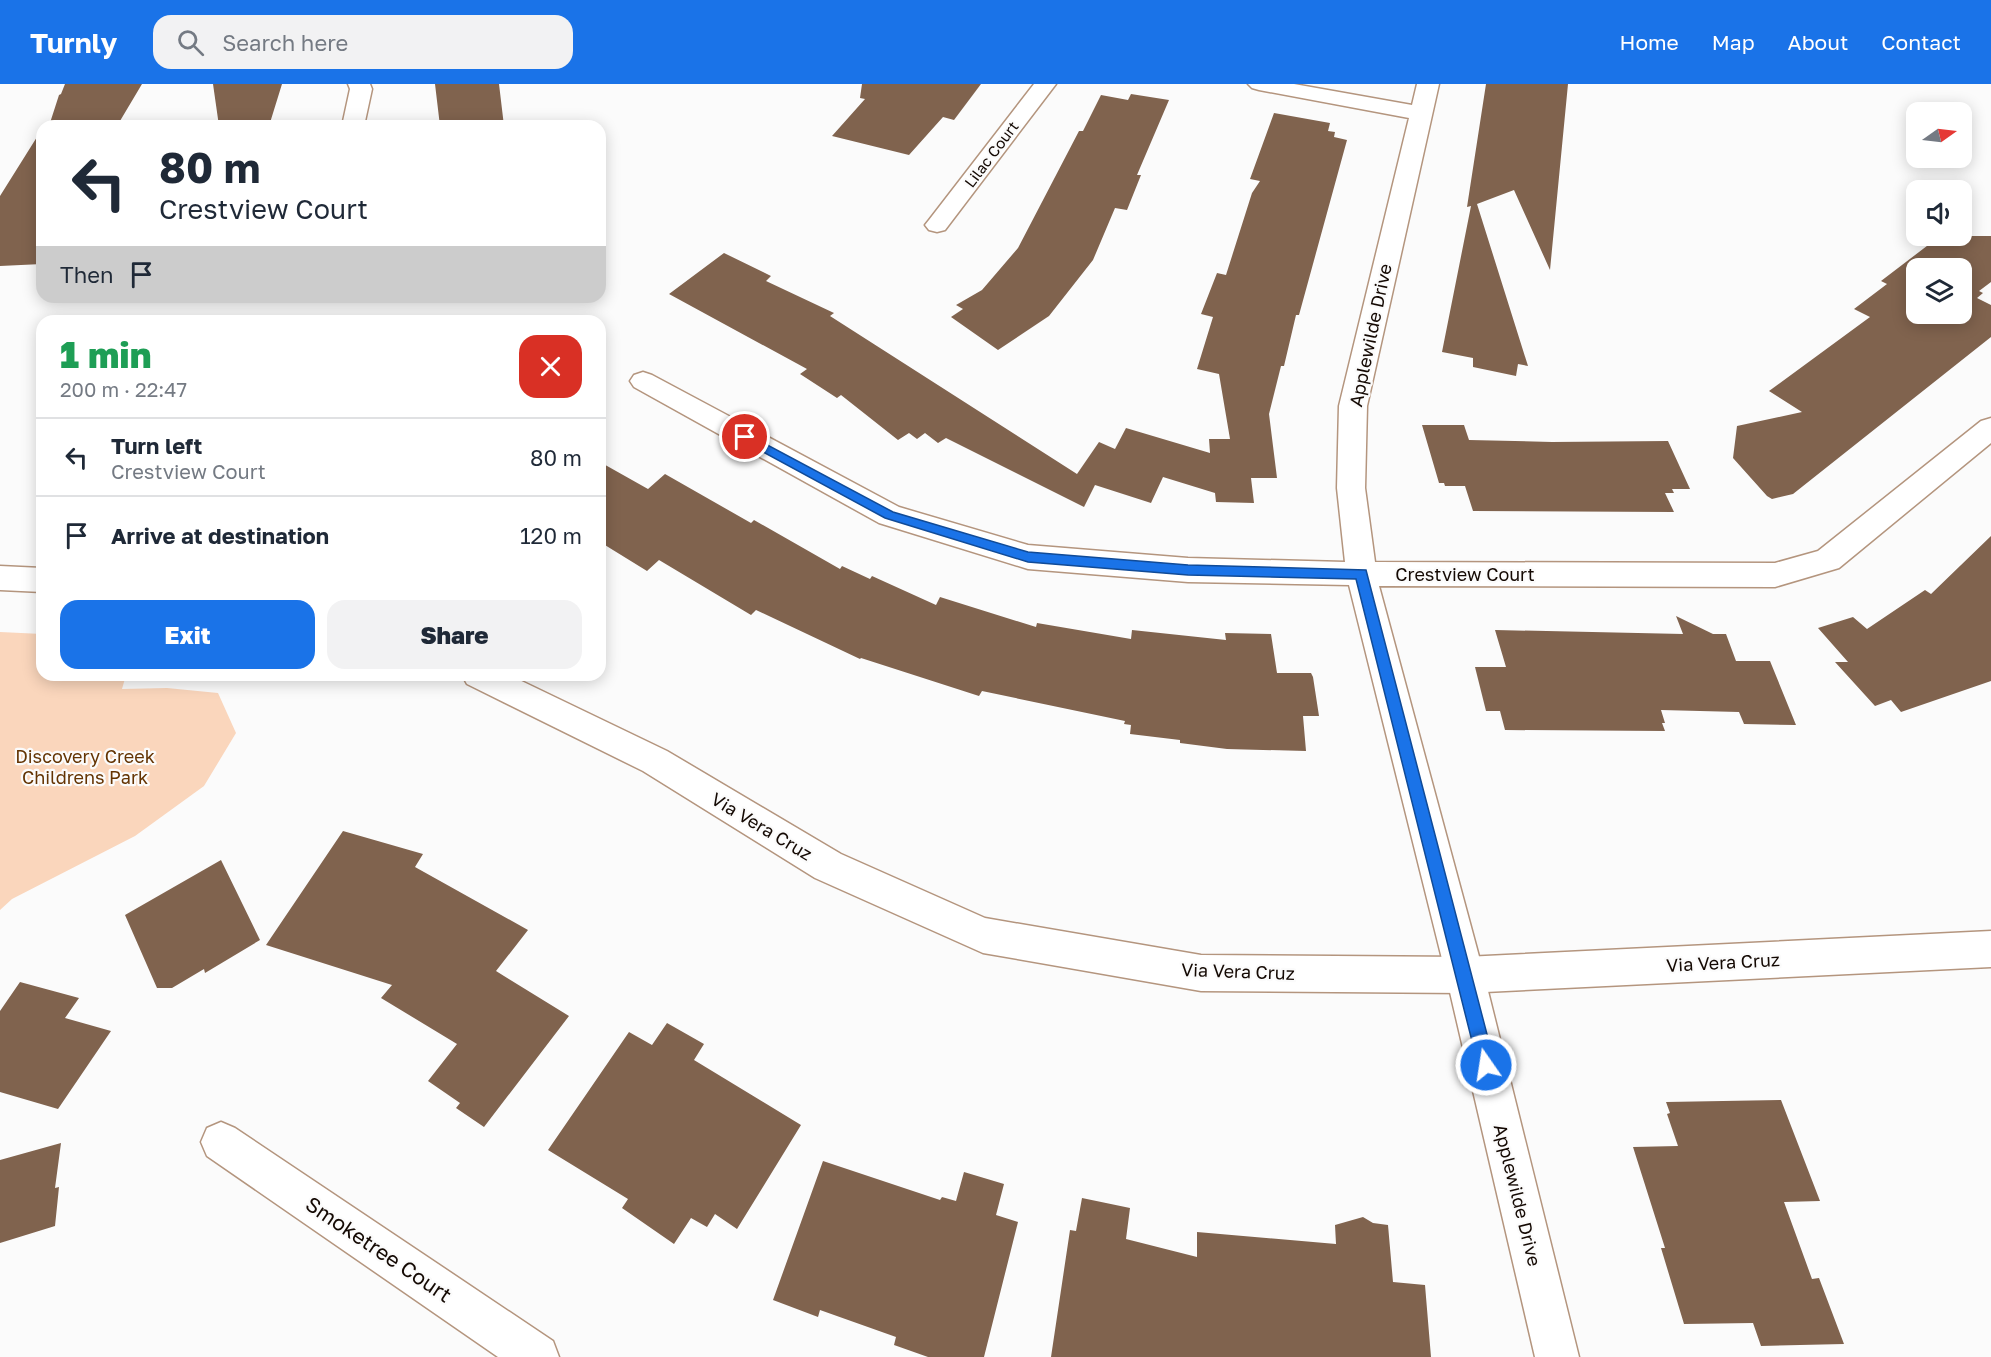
<!DOCTYPE html>
<meta charset="utf-8">
<style>
:root{--surface:#fff;--page:#f2f2f3;--text:#1f2937;--muted:#747a83;--line:#e0e1e3;--accent:#1a73e8}
body{margin:0;font-family:"Golos Text",sans-serif;background:var(--page);color:var(--text);height:100vh;display:flex;flex-direction:column;font-size:22px;white-space:nowrap}
*{box-sizing:border-box;margin:0}
p{font-size:20px;color:var(--muted)}
.icon{flex:none;width:33px;height:33px;fill:none;stroke:currentColor;stroke-width:2;stroke-linecap:round;stroke-linejoin:round}
.map{position:relative;flex:1;overflow:hidden}
.drawer{position:absolute;left:36px;top:231px;width:570px;height:366px;display:flex;flex-direction:column;background:var(--surface);border-radius:18px;box-shadow:0 3px 15px #0003}
.drawer>*{flex:none}
.hud{position:absolute;left:36px;top:36px;width:570px;height:183px;border-radius:18px;box-shadow:0 3px 15px #0003;background:#fff;color:var(--text);overflow:hidden}
.needle{width:39px;rotate:76deg}
.buttons{position:absolute;left:1906px;top:18px;display:grid;gap:12px}
.buttons a{display:grid;place-items:center;width:66px;height:66px;border-radius:12px;background:var(--surface);box-shadow:0 3px 15px #0003;font-size:30px}
.pin{position:absolute;display:grid;place-items:center;width:51px;height:51px;color:#fff;margin:-26px;border:3px solid #fff;border-radius:50%;box-shadow:0 2px 6px #0007}
.me{position:absolute;width:66px;margin:-33px;rotate:347deg;stroke-linejoin:round;filter:drop-shadow(0 0 4px #0008)}
.turn{display:flex;align-items:center;gap:21px;height:126px;padding:0 24px;font-size:27px}
.turn .icon{width:78px;height:78px;stroke-width:2.5}
.turn b{display:block;font-size:42px;line-height:51px}
.then{display:flex;align-items:center;height:57px;padding:0 24px;background:#0003;gap:12px;font-size:22px}
.round{display:grid;place-items:center;flex:none;width:63px;height:63px;border-radius:18px;background:var(--page)}
.overview{display:flex;align-items:center;justify-content:space-between;height:102px;padding:0 24px}
h1{font-size:36px;font-weight:800;line-height:45px;color:#1e9e55}
.primary-button{display:flex;gap:12px;margin-top:auto;padding:12px 24px}
.primary-button a{flex:1;height:69px;border-radius:18px;background:var(--accent);color:#fff;font-size:24px;font-weight:800;line-height:69px;text-align:center}
.primary-button a+a{background:var(--page);color:var(--text)}
ul{padding:0;list-style:none}
li{display:flex;align-items:center;gap:18px;height:78px;padding:0 24px;border-top:2px solid var(--line)}
li div{flex:1}
li b{display:block;font-size:22px}
li em{font-style:normal}
header{display:flex;align-items:center;gap:36px;box-sizing:border-box;height:84px;padding:0 30px;background:var(--accent);color:#fff}
header strong{font-size:28px}
nav{display:flex;gap:33px;margin-inline-start:auto;font-size:21px}
.search{width:420px;height:54px;background:var(--page);display:flex;align-items:center;gap:15px;box-sizing:border-box;padding:0 21px;border-radius:18px;color:var(--muted);font-size:22px}
.map>svg:first-child{display:block}
.green{fill:#fad6bc}
.building{fill:#80634e;fill-rule:evenodd}
.lines{fill:none;stroke-linecap:round;stroke-linejoin:round}
.minor-casing{stroke:#b4957e;stroke-width:3}
.tertiary-casing{stroke:#b4957e;stroke-width:3}
.minor{fill:#fff;fill-rule:evenodd}
.tertiary{fill:#fff;fill-rule:evenodd}
.route{fill:#1a73e8;stroke:#114b97;stroke-width:1.5}
.labels{text-anchor:middle;dominant-baseline:central;stroke-width:4.5;stroke-linejoin:round;paint-order:stroke}
.far-street-label{font-size:15px;fill:#140903;stroke:#fbfbfb}
.street-label{font-size:18px;fill:#140903;stroke:#fbfbfb}
.park-label{font-size:18px;fill:#643403;stroke:#fbfbfb}
.near-street-label{font-size:21px;fill:#140903;stroke:#fbfbfb}
</style>
<header>
<strong>Turnly</strong>
<div class="search"><svg class="icon" aria-label="search" viewBox="0 0 24 24"><circle cx="10" cy="10" r="6"/><path d="M15 15l6 6"/></svg>Search here</div>
<nav><a>Home</a><a>Map</a><a>About</a><a>Contact</a></nav>
</header>
<div class="map">
<svg width="1991" height="1273" viewBox="0 0 1991 1273">
<rect width="100%" height="100%" fill="#fbfbfb"/>
<path class="green" d="M0,548L42,550V591H126L122,605L167,604L218,609L236,649L204,702L135,752L12,815L0,826Z"/>
<path class="building" d="M65,0H142L117,42H49L59,11L61,10Z
M213,0H282L269,42H219Z
M435,0H499L504,42H440Z
M862,0H981L954,36L943,33L909,71L832,52L865,15L860,14Z
M1486,0H1568L1550,186L1514,106L1477,120L1528,282L1518,280L1516,292L1473,283V274L1442,268L1471,122L1467,123Z
M1131,10L1169,16L1137,91H1141L1127,126L1115,124L1093,176L1049,232L998,266L951,233L963,225L956,221L982,206L1018,164L1079,47H1083L1101,11L1128,16Z
M1274,29L1330,39L1328,47L1335,48L1334,53L1347,56L1299,231H1296L1284,282H1281L1269,330L1277,394H1251L1254,419L1216,418L1215,409L1163,393L1151,419L1095,401L1084,423L946,354L938,359L925,349L917,355L909,349L898,356L841,311L837,314L800,290L807,285L669,210L724,169L771,192L766,197L834,229L830,232L1077,390L1099,358L1115,365L1126,344L1210,369L1209,355H1230L1219,290L1197,285L1213,233L1201,230L1217,189L1226,191L1252,109L1260,97L1250,95Z
M42,45V180L0,182V112Z
M1940,152H1991V198L1979,207L1983,209L1977,214L1991,221V253L1793,410L1772,415L1767,412L1733,374L1737,342L1802,328L1769,307L1870,233L1854,225L1887,200L1881,197ZM1917,184H1962V230H1917Z
M1422,341H1464L1469,356L1552,358L1668,357L1690,405H1672L1674,409H1665L1674,428L1473,427L1465,402H1445L1444,399H1439Z
M600,378L648,405L665,390L751,439L754,436L840,485L842,482L870,495L872,492L936,521L940,513L1036,543L1037,539L1131,555L1132,546L1226,556L1225,549L1271,550L1277,589H1311L1313,593L1319,632H1303L1306,667L1227,665L1180,659V656L1130,650L1131,641L1124,640L1125,637L982,607L979,612L861,574L860,575L756,526L751,531L659,476L647,487L600,458Z
M1991,452V597L1901,628L1891,616L1875,622L1835,578H1848L1818,544L1853,533L1867,545L1925,506L1931,510Z
M1676,532L1713,550H1726L1736,577H1770L1796,641L1744,640L1739,628L1661,626L1665,639H1662L1665,647L1505,646L1500,627H1486L1475,583H1506L1495,546L1683,550Z
M343,747L423,770L415,783L528,846L496,887L569,932L484,1043L456,1024L460,1019L428,997L457,960L381,914L392,901L266,861Z
M221,776L260,856L205,889L204,885L172,904H157L125,831Z
M20,898L79,914L65,934L111,947L58,1025L0,1008V927Z
M667,939L704,960L694,976L801,1041L737,1145L715,1130L707,1143L691,1134L674,1160L622,1124L628,1115L548,1066L629,948L652,961Z
M1781,1016L1820,1117L1784,1118L1812,1195L1819,1194L1844,1260L1761,1262L1753,1239L1684,1240L1661,1164H1665L1633,1063L1678,1062L1667,1030L1670,1029L1666,1018Z
M61,1059L55,1104L59,1103L55,1142L0,1159V1076Z
M823,1077L940,1116L942,1113L956,1117L964,1088L1004,1100L996,1131L1018,1138L984,1273H928L894,1261L896,1253L820,1226L818,1233L773,1216Z
M1082,1114L1130,1124L1126,1155L1197,1173V1148L1336,1160L1335,1141L1363,1133L1373,1139L1388,1141L1393,1198L1425,1201L1431,1273H1051L1070,1146L1076,1147Z"/>
<g class="lines">
<g class="minor-casing">
<path id="minor" d="M348,0H370L372,5L364,42H342L350,5Z
M1034,0H1056L945,146L937,148L929,146L925,141L929,136Z
M1248,0H1294L1412,21L1417,0H1439L1367,322L1365,404L1375,478L1775,479L1818,467L1981,337L1991,334V359L1839,484L1775,503L1379,502L1484,891L1579,1273H1535L1446,891L1349,501L1188,498L1028,485L879,439L634,303L630,297L634,291L643,288L652,291L899,423L1028,461L1188,474L1345,478L1337,404L1339,322L1409,34L1259,6L1252,4Z
M221,1038L235,1044L553,1257L559,1273H498L207,1072L201,1058L207,1044Z"/>
</g>
<g class="tertiary-casing">
<path id="tertiary" d="M0,482L42,484V508L0,506Z
M462,591H509L667,667L841,770L985,834L1201,871L1465,873L1991,847V883L1465,909L1201,907L983,869L815,794L643,687L467,600Z"/>
</g>
<use href="#minor" class="minor"/>
<use href="#tertiary" class="tertiary"/>
</g>
<path class="route" d="M745,349L893,428L1028,468L1188,481L1366,486L1495,981L1492,987L1486,989L1481,987L1478,981L1356,495L1188,491L1028,478L885,434L741,356V350Z"/>
<g class="labels">
<g class="far-street-label">
<text transform="translate(991 70) rotate(-53)">Lilac Court</text>
</g>
<g class="street-label">
<text transform="translate(1370 251) rotate(-78)">Applewilde Drive</text>
<text x="1465" y="490">Crestview Court</text>
<text transform="translate(762 742) rotate(31)">Via Vera Cruz</text>
<text transform="translate(1723 878) rotate(-3)">Via Vera Cruz</text>
<text transform="translate(1238 887) rotate(2)">Via Vera Cruz</text>
<text transform="translate(1518 1111) rotate(76)">Applewilde Drive</text>
</g>
<g class="park-label">
<text x="85" y="672">Discovery Creek<tspan x="85" dy="21">Childrens Park</tspan></text>
</g>
<g class="near-street-label">
<text transform="translate(379 1165) rotate(34)">Smoketree Court</text>
</g>
</g>
</svg>
<div class="buttons">
<a><svg class="needle" viewBox="-14 -14 28 28"><path d="M0-13l5 13h-10z" fill="#e53935"/><path d="M0 13l5-13h-10z" fill="#747a83"/></svg></a>
<a><svg class="icon" aria-label="sound" viewBox="0 0 24 24"><path d="M4 9h4l5-4v14l-5-4H4zM17 9q2 3 0 6"/></svg></a>
<a><svg class="icon" aria-label="layers" viewBox="0 0 24 24"><path d="M12 4l9 5-9 5-9-5zM3 14l9 5 9-5"/></svg></a>
</div>
<div class="pin" style="left:745px;top:353px;background:#d93025"><svg class="icon" aria-label="arrive" viewBox="0 0 24 24"><path d="M6 21V4h12l-3 4 3 4H6"/></svg></div>
<svg class="me" style="left:1486px;top:981px" viewBox="-20 -20 40 40"><circle r="17" fill="#1a73e8" stroke="#fff" stroke-width="3"/><path d="M0-11L8 9 0 5-8 9z" fill="#fff"/></svg>
<div class="hud">
<div class="turn"><svg class="icon" aria-label="left" viewBox="0 0 24 24"><path d="M17 20v-9H6M10 6l-5 5 5 5"/></svg><div><b>80 m</b>Crestview Court</div></div>
<div class="then">Then<svg class="icon" aria-label="arrive" viewBox="0 0 24 24"><path d="M6 21V4h12l-3 4 3 4H6"/></svg></div>
</div>
<section class="drawer">
<div class="overview"><div><h1>1 min</h1><p>200 m · 22:47</p></div><a class="round" style="background:#d93025;color:#fff"><svg class="icon" aria-label="close" viewBox="0 0 24 24"><path d="M6 6l12 12M18 6L6 18"/></svg></a></div>
<ul>
<li><svg class="icon" aria-label="left" viewBox="0 0 24 24"><path d="M17 20v-9H6M10 6l-5 5 5 5"/></svg><div><b>Turn left</b><p>Crestview Court</p></div><em>80 m</em></li>
<li><svg class="icon" aria-label="arrive" viewBox="0 0 24 24"><path d="M6 21V4h12l-3 4 3 4H6"/></svg><div><b>Arrive at destination</b></div><em>120 m</em></li>
</ul>
<div class="primary-button"><a>Exit</a><a>Share</a></div>
</section>
</div>
